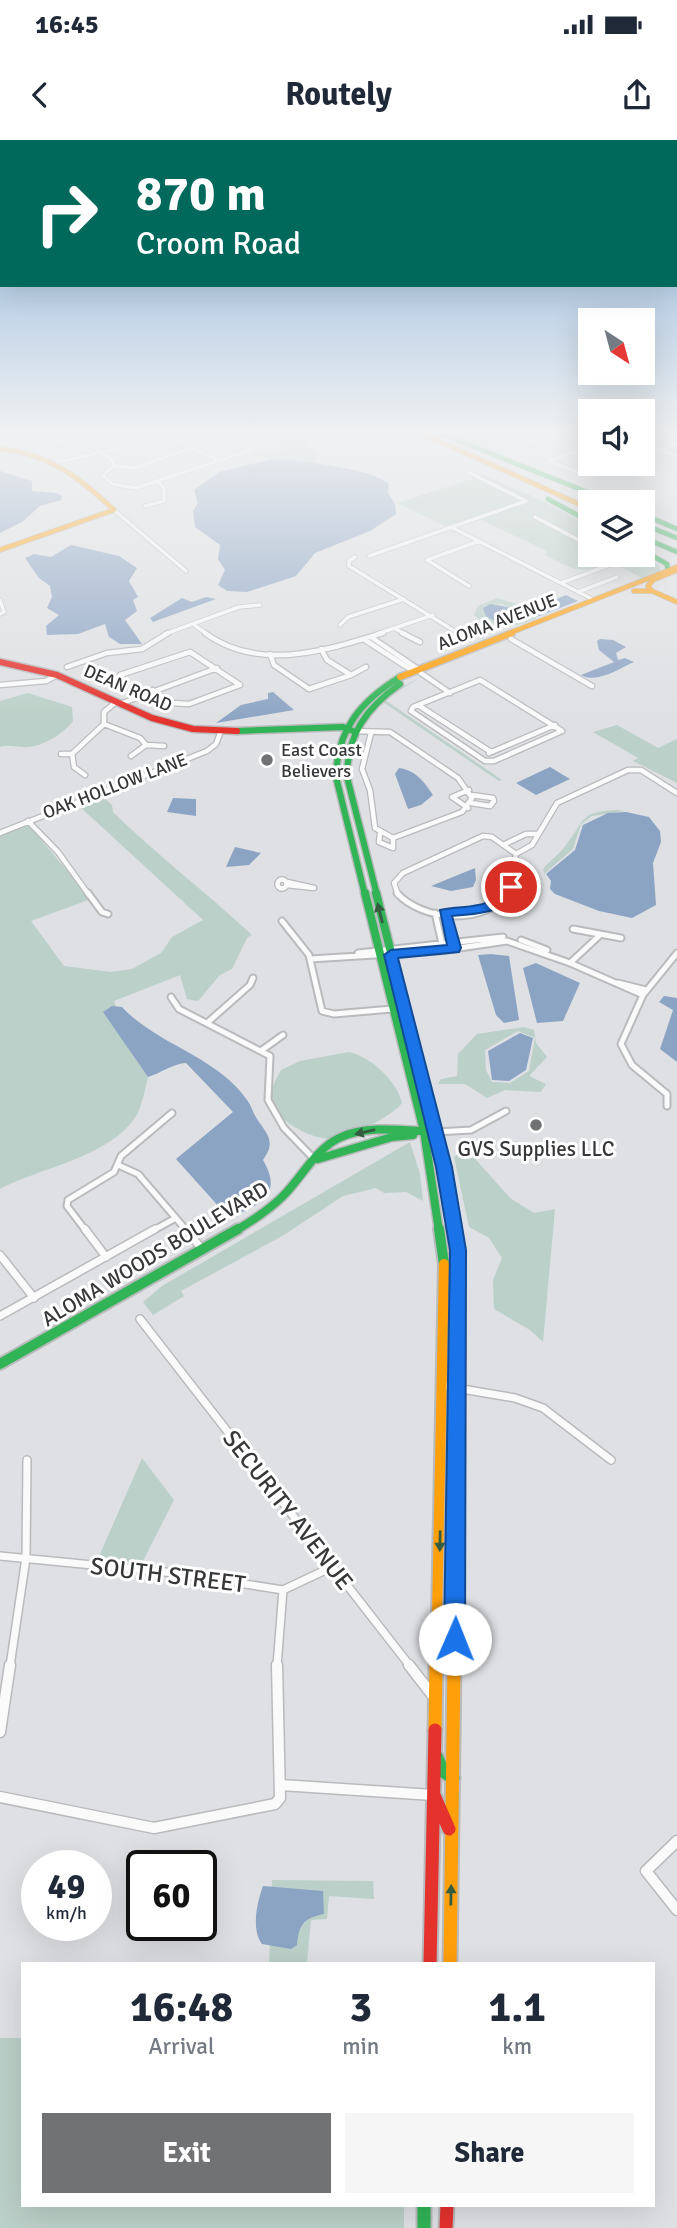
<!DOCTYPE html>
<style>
:root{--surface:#fff;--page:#f6f6f7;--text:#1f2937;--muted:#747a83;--accent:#717274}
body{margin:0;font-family:Signika,sans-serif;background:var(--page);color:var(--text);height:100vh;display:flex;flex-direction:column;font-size:26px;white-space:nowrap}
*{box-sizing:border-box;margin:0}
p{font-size:23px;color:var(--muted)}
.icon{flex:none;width:38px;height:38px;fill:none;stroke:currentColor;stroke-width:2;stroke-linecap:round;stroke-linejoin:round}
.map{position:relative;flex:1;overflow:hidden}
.sheet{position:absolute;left:21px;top:1822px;width:634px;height:245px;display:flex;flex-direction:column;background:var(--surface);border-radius:0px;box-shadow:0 7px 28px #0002}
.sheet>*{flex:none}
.guide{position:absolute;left:0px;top:0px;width:677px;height:147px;box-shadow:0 7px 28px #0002;background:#00695c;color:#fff;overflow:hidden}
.needle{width:46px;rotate:144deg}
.tools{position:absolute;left:578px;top:168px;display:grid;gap:14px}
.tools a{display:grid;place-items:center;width:77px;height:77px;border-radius:0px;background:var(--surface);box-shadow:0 7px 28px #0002;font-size:35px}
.speed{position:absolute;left:21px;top:1710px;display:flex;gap:14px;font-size:35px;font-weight:700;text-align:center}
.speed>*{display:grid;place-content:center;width:91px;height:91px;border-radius:50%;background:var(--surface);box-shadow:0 7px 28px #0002;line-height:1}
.speed small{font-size:18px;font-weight:400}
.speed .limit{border:4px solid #111;border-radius:10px;background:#fff;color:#111}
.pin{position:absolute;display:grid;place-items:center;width:60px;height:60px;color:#fff;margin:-30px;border:4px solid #fff;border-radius:50%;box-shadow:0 2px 7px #0007}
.me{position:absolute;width:77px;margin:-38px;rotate:1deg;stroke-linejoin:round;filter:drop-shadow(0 0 5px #0008)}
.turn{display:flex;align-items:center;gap:24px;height:147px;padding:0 21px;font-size:32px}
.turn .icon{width:91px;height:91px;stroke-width:2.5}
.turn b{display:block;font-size:49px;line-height:60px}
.eta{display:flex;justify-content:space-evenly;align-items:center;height:119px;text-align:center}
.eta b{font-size:42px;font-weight:700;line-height:49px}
.primary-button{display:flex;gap:14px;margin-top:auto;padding:14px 21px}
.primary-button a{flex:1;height:80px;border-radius:0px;background:var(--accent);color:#fff;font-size:28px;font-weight:700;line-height:80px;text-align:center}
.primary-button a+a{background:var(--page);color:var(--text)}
.status{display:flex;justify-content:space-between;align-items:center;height:49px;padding:0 35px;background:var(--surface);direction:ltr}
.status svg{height:19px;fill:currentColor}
header{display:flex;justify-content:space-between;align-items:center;height:91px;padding:0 21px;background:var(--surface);font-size:32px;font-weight:700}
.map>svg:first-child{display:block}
.green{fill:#bbd0c8;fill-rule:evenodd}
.water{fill:#8ca4c4}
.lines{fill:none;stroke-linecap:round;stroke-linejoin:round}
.street-far4-casing{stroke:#b9babc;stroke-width:5}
.street-far3-casing{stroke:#b9babc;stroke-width:7}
.street-far2-casing{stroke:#b9babc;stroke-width:9}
.street-far1-casing{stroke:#b9babc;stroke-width:10}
.street-casing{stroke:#b9babc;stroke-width:13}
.fast-far4-casing{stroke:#b9babc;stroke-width:6}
.fast-far3-casing{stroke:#b9babc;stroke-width:9}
.fast-far2-casing{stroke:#b9babc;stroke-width:11}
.fast-far1-casing{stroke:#b9babc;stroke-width:14}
.fast-casing{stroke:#b9babc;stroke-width:17}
.slow-far3-casing{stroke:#b9babc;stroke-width:6}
.slow-far2-casing{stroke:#b9babc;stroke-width:9}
.slow-far1-casing{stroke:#b9babc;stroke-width:14}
.slow-casing{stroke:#b9babc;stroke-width:17}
.jam-far2-casing{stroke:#b9babc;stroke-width:9}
.jam-far1-casing{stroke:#b9babc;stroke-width:14}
.jam-casing{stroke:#b9babc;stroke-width:17}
.street-far4{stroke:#fafafb;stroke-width:3.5}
.street-far3{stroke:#fafafb;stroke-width:4.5}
.street-far2{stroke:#fafafb;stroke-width:5}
.street-far1{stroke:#fafafb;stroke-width:7}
.street{stroke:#fafafb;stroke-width:10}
.fast-far4{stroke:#30b455;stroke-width:4.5}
.fast-far3{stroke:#30b455;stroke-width:6}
.fast-far2{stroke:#30b455;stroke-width:8}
.fast-far1{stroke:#30b455;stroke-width:10}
.fast{stroke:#30b455;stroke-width:13}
.slow-far3{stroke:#ff9f0a;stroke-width:4.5}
.slow-far2{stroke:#ff9f0a;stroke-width:6}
.slow-far1{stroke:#ff9f0a;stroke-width:10}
.slow{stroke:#ff9f0a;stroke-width:13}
.jam-far2{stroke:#e5322d;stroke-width:6}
.jam-far1{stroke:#e5322d;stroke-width:10}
.jam{stroke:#e5322d;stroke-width:13}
.oneway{fill:#345c41}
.route{fill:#1a73e8;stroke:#114b97;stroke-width:2}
.poi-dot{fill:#717274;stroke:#fff;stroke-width:2.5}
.labels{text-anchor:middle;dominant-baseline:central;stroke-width:6;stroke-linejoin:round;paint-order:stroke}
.far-street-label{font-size:18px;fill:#363739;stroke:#fff}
.far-poi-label{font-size:18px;fill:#363739;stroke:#fff;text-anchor:start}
.poi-label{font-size:21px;fill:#363739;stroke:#fff}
.street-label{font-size:21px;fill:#363739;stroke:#fff}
.near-street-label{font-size:24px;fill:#363739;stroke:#fff}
</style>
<div class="status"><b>16:45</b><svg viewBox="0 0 49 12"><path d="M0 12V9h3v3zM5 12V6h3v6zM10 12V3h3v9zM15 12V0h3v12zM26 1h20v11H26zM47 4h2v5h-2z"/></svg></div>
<header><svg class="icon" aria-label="back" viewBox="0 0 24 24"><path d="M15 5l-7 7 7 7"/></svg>Routely<svg class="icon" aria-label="share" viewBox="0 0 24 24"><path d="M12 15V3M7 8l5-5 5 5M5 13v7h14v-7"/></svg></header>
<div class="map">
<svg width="677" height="2088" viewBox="0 0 677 2088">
<rect width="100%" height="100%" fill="#dee0e3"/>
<path class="green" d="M249,292H300L308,307L317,312L315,325L269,319L251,312L288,310Z
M498,292L513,299L484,307L452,293Z
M484,335L541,360L590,387V405L543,378L533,377L590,407V415H603L613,422C577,435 578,431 545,415L547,411L477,378L528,361L480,336Z
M478,337L523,358L522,362L445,386L397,363Z
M608,415H642L660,426V431L642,438L616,424L618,421Z
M497,458L527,467L537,478C516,487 494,494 474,475L478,466ZM502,464L524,475L521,480L499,482L484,466Z
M422,536L385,560L502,640L499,641L380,560Z
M28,553L72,567L73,581C64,593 46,605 29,607C18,608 10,604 0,607V561Z
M617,585L658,608L677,599V643L633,621L638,618L593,592Z
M102,656L112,665L113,672C157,715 207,753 252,795L247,798L232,829L220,835L198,861L187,859L180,835L114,861L116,866L104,872L148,937C145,949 142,967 135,978C105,1019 41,1027 0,1049V694L27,683L91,759L31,781L64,826L111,832L132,829L161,813L172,797L203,780L78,665Z
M616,670L624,671L592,676L581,684L573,709L544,734L548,748L543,729C550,720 560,714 566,705C586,679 580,672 616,670Z
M524,887L534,890L536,903L547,917L529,936L546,944L541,952L505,950L487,958L465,944H438L441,939L457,936L458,914L477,894ZM518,891L535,898L529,931L510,943L492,942L486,930L485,910Z
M349,912C370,916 398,942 402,963C393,976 346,1000 330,999C309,998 272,980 272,956C272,946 276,939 281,930L300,921Z
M410,1002L420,1034L423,1061L406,1052L384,1053L376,1048L343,1056L284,1095L181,1151L184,1156L153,1175L143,1162L162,1146Z
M460,1012L470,1013L510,1058L534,1073L555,1069L543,1202L530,1190L494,1169L493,1140L502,1118L489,1098L469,1087L454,1017Z
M142,1318L174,1360L141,1425L97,1421Z
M272,1740L373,1741L374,1759L329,1756L327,1779L311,1780L307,1823L269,1824Z
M0,1898H23V2065H404V2088H0Z"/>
<path class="water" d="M273,319C296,320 375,329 389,344L388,353L395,364L396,374L370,391L315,413L296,436L247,452L227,451L218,445L225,430L218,419L220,405L195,387L193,371L198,363L194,350L219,332Z
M0,331L32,341V351L57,353L62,356L61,360L40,366L22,382L0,393Z
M71,405L119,416L137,428L129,441L138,457L133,460L137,471L125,480L142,504H120L109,497L105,484L78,494L47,495L46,486L59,475L47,468L52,457L50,446L39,438L25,418L34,414L51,417Z
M566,455L578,461L537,477L529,470Z
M206,457L216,459L153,482L150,478L182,458L192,462Z
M490,464L513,468L524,477C514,487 497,484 486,476L483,468Z
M600,499L613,500L626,507L616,513L618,520L625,518L634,522C618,529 597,544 581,535L614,522L599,510L597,501Z
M273,552L294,570L216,583L241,565L268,559V553Z
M550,627L570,639L536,655L516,643Z
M399,628C416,630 425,643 433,655L421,665L408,669L395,634Z
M173,658L196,659V676L167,672Z
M626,672L649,677L660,691L661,702L653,723L656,765L632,778L599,771L555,754L550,749L551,741L546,734L575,710L583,685L608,673Z
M235,707L261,713L249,725L226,727Z
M475,728L476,740L473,747L451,751L431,746Z
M491,814L509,816L519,880L504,883L496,875L478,815Z
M536,823L580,843L563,881L537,883L523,828Z
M664,856L677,858V922L660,909L673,870L659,862Z
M112,866L122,867C157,905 217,916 247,960C251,965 253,973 257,979C268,995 276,1002 263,1020C284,1056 259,1065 229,1078L176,1019L233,972L186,923C174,923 161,933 148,937L103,872Z
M520,893L533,898L526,930L509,941L492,940L488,911Z
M263,1746L323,1751L324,1774C303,1778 299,1785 297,1805L291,1809L262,1804C251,1790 257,1762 263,1746Z"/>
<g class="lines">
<g class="street-far4-casing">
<path id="street-far4" d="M75,292L113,321L114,326L103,335L112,344L136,348L251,310L215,292
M662,292L677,298
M176,301L218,320
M54,303L81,297
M642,303L677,316
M526,304L565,292
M590,306L549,321L580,333L616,324
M571,312L590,320
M642,315L677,304
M58,322L115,309L139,292
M114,326L136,328L192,307
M145,366L164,361V348L158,342
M114,370L186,431
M535,377L590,406
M453,388L594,460
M369,416L526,361L468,332
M355,417L349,421V426L453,490
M561,443L615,423L605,415
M469,446L427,420L479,401
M578,452L617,437
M0,460L4,472L0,474
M193,484L207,494
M340,485L348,477L404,459
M395,489L406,494
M165,494L239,467L260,465
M377,494L433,475"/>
</g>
<g class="street-far3-casing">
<path id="street-far3" d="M205,493C258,532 325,511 383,493
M402,493L420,502
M371,497L418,529
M511,499L592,546
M365,500L413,531
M270,514L274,525L309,549L351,535L327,520L321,509
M67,527L107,513L142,509L168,493
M421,533L450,553
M120,535L190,512L240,545L189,564L172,563L153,550
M351,535L366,527
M480,540L562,591L494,621H485L411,571L413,567Z
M0,545L46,541L57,535
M120,564L217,528
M418,565L491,612
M104,584L140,598L146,605L131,616
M353,591L390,592L458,638L472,658L462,672L393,698V708L379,702L380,693
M371,593L362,629L370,650L375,688L393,698
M146,605L164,606
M489,613L555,585
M61,614H72
M85,635L74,627L72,614L104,584V572L116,562
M471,655L493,658L494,661L490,666L471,663
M468,668L452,657L469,650
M28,681L58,712L89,755
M0,693L207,611L216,604L221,591
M503,705L526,694H537
M516,714L532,705L557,663L628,630H641L677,653
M277.5 744a4.5 4.5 0 1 1 9 0a4.5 4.5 0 1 1-9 0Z
M287,742L314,748
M287,745L314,748
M398,755L394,743L403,733L483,696L492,697L516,714L508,755"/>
</g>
<g class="street-far2-casing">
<path id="street-far2" d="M88,753L102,772L108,774
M397,753C422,781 484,786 509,753
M435,773L443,808
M445,773L454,807
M282,781L309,815L322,871L334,874L392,869
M573,789L621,798
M521,800L547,810
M358,813L503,797
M310,819L439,811L507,801L570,823L643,855
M570,823L599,796
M618,843L646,850
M171,857L179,869L270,916L268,960L284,988L315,1020
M207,883L250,845L253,838
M262,910L283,895
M667,966V954L632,925L621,904L643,855L677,813
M436,992L471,990L506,971
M118,1025L138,1034L187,1091
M86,1091L67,1066L68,1060L114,1032L121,1016L172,973
M152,1091L174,1079"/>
</g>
<g class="street-far1-casing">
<path id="street-far1" d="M85,1089L106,1117
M185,1089L203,1110
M0,1115L34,1158
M0,1176L155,1089
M140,1179L410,1526
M444,1246L515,1258L543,1268L611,1320
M0,1416L175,1433L283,1450L332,1427
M10,1526L26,1418L27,1320
M277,1526L283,1450"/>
</g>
<g class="street-casing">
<path id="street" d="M409,1525L433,1556
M0,1592L10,1525
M281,1645L433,1655
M0,1657L154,1688L275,1664L280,1658L277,1525
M677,1701L646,1731L677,1770"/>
</g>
<g class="fast-far4-casing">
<path id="fast-far4" d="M437,292L612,362
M548,359L590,382
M642,374L677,389
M642,384L677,398
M642,397L677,412
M642,410L667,424L668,431"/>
</g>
<g class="fast-far3-casing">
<path id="fast-far3" d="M237,591L343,587L353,591
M365,755L336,637C337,589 361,561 400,537
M377,755L347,637C347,595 366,568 400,544"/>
</g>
<g class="fast-far2-casing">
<path id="fast-far2" d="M365,753L424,991L439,1091
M376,753L441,1011L453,1091
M318,1019L392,997L413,995
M235,1091C252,1081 268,1071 283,1056C301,1038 316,1009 339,998C368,984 406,991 436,992"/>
</g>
<g class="fast-far1-casing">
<path id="fast-far1" d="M439,1089L444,1124
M453,1089L458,1126
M0,1224L238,1089"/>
</g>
<g class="fast-casing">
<path id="fast" d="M436,1616L443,1631L453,1638
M424,2065V2088"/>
</g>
<g class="slow-far3-casing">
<path id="slow-far3" d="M419,292L590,369
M0,309C48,313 80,338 114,370L0,410
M634,451H652L677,462
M652,451L648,446L653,440L677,430
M507,494L677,427"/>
</g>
<g class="slow-far2-casing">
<path id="slow-far2" d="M400,537L512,493"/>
</g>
<g class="slow-far1-casing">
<path id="slow-far1" d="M436,1526L444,1124
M453,1526L454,1482"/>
</g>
<g class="slow-casing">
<path id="slow" d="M435,1590L436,1525
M450,1824L454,1525"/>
</g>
<g class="jam-far2-casing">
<path id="jam-far2" d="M0,522L57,535L152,578L193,589L237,591"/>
</g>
<g class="jam-far1-casing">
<path id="jam-far1" d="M454,1482L458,1126"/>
</g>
<g class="jam-casing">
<path id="jam" d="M434,1655L449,1689
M430,1824L435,1590
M446,2088L447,2065"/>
</g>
<use href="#street-far4" class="street-far4"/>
<use href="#street-far3" class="street-far3"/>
<use href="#street-far2" class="street-far2"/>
<use href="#street-far1" class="street-far1"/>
<use href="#street" class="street"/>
<use href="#fast-far4" class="fast-far4"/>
<use href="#fast-far3" class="fast-far3"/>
<use href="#fast-far2" class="fast-far2"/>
<use href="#fast-far1" class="fast-far1"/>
<use href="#fast" class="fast"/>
<use href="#slow-far3" class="slow-far3"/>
<use href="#slow-far2" class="slow-far2"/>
<use href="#slow-far1" class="slow-far1"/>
<use href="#slow" class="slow"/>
<use href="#jam-far2" class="jam-far2"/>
<use href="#jam-far1" class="jam-far1"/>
<use href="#jam" class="jam"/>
</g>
<defs><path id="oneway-solid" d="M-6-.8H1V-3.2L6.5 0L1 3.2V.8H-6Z" transform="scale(1.75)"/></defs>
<g class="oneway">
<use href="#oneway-solid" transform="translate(380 773) rotate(-104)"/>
<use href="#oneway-solid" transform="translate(365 992) rotate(167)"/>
<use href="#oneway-solid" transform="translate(440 1401) rotate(91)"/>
<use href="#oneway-solid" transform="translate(451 1755) rotate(-89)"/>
</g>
<linearGradient id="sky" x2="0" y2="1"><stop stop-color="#83aeda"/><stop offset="0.5" stop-color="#f0f1f2"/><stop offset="1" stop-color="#f0f1f2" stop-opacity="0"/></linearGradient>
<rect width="677" height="585" fill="url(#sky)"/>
<path class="route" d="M507,744L517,747C506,775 478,773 452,776L461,808L459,812L398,818L452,1027L466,1110L465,1499L462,1506L455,1510L447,1506L444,1499L450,1110L436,1027L384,815L391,810L447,805L440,770C468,764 491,772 507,744Z"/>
<g class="poi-dot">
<circle cx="267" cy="620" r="7"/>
<circle cx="536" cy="985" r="7"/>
</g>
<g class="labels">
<g class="far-street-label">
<text transform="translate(497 482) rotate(-21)">ALOMA AVENUE</text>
<text transform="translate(128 548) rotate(23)">DEAN ROAD</text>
<text transform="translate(115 646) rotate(-21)">OAK HOLLOW LANE</text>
</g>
<g class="far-poi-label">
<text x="281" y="610">East Coast<tspan x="281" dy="21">Believers</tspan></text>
</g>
<g class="poi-label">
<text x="536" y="1009">GVS Supplies LLC</text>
</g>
<g class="street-label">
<text transform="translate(155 1114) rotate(-31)">ALOMA WOODS BOULEVARD</text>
</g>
<g class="near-street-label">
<text transform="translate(288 1370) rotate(52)">SECURITY AVENUE</text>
<text transform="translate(168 1435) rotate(7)">SOUTH STREET</text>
</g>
</g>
</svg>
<div class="tools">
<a><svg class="needle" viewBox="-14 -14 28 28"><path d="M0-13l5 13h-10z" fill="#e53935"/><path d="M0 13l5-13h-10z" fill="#747a83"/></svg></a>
<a><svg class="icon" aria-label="sound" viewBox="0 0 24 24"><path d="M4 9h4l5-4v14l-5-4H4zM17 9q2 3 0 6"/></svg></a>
<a><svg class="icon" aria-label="layers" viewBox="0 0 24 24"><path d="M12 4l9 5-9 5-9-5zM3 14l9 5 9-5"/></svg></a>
</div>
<div class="speed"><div>49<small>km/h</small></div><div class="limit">60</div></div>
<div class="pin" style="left:511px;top:747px;background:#d93025"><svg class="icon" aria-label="arrive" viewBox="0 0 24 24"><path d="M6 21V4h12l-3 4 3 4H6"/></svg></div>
<svg class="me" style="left:455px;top:1499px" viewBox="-20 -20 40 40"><circle r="19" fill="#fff"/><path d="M0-13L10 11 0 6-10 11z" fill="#1a73e8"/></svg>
<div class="guide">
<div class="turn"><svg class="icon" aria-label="right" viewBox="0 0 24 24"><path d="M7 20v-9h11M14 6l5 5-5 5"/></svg><div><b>870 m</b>Croom Road</div></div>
</div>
<section class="sheet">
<div class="eta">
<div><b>16:48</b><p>Arrival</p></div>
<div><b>3</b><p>min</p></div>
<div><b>1.1</b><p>km</p></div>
</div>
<div class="primary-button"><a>Exit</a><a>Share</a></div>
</section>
</div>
